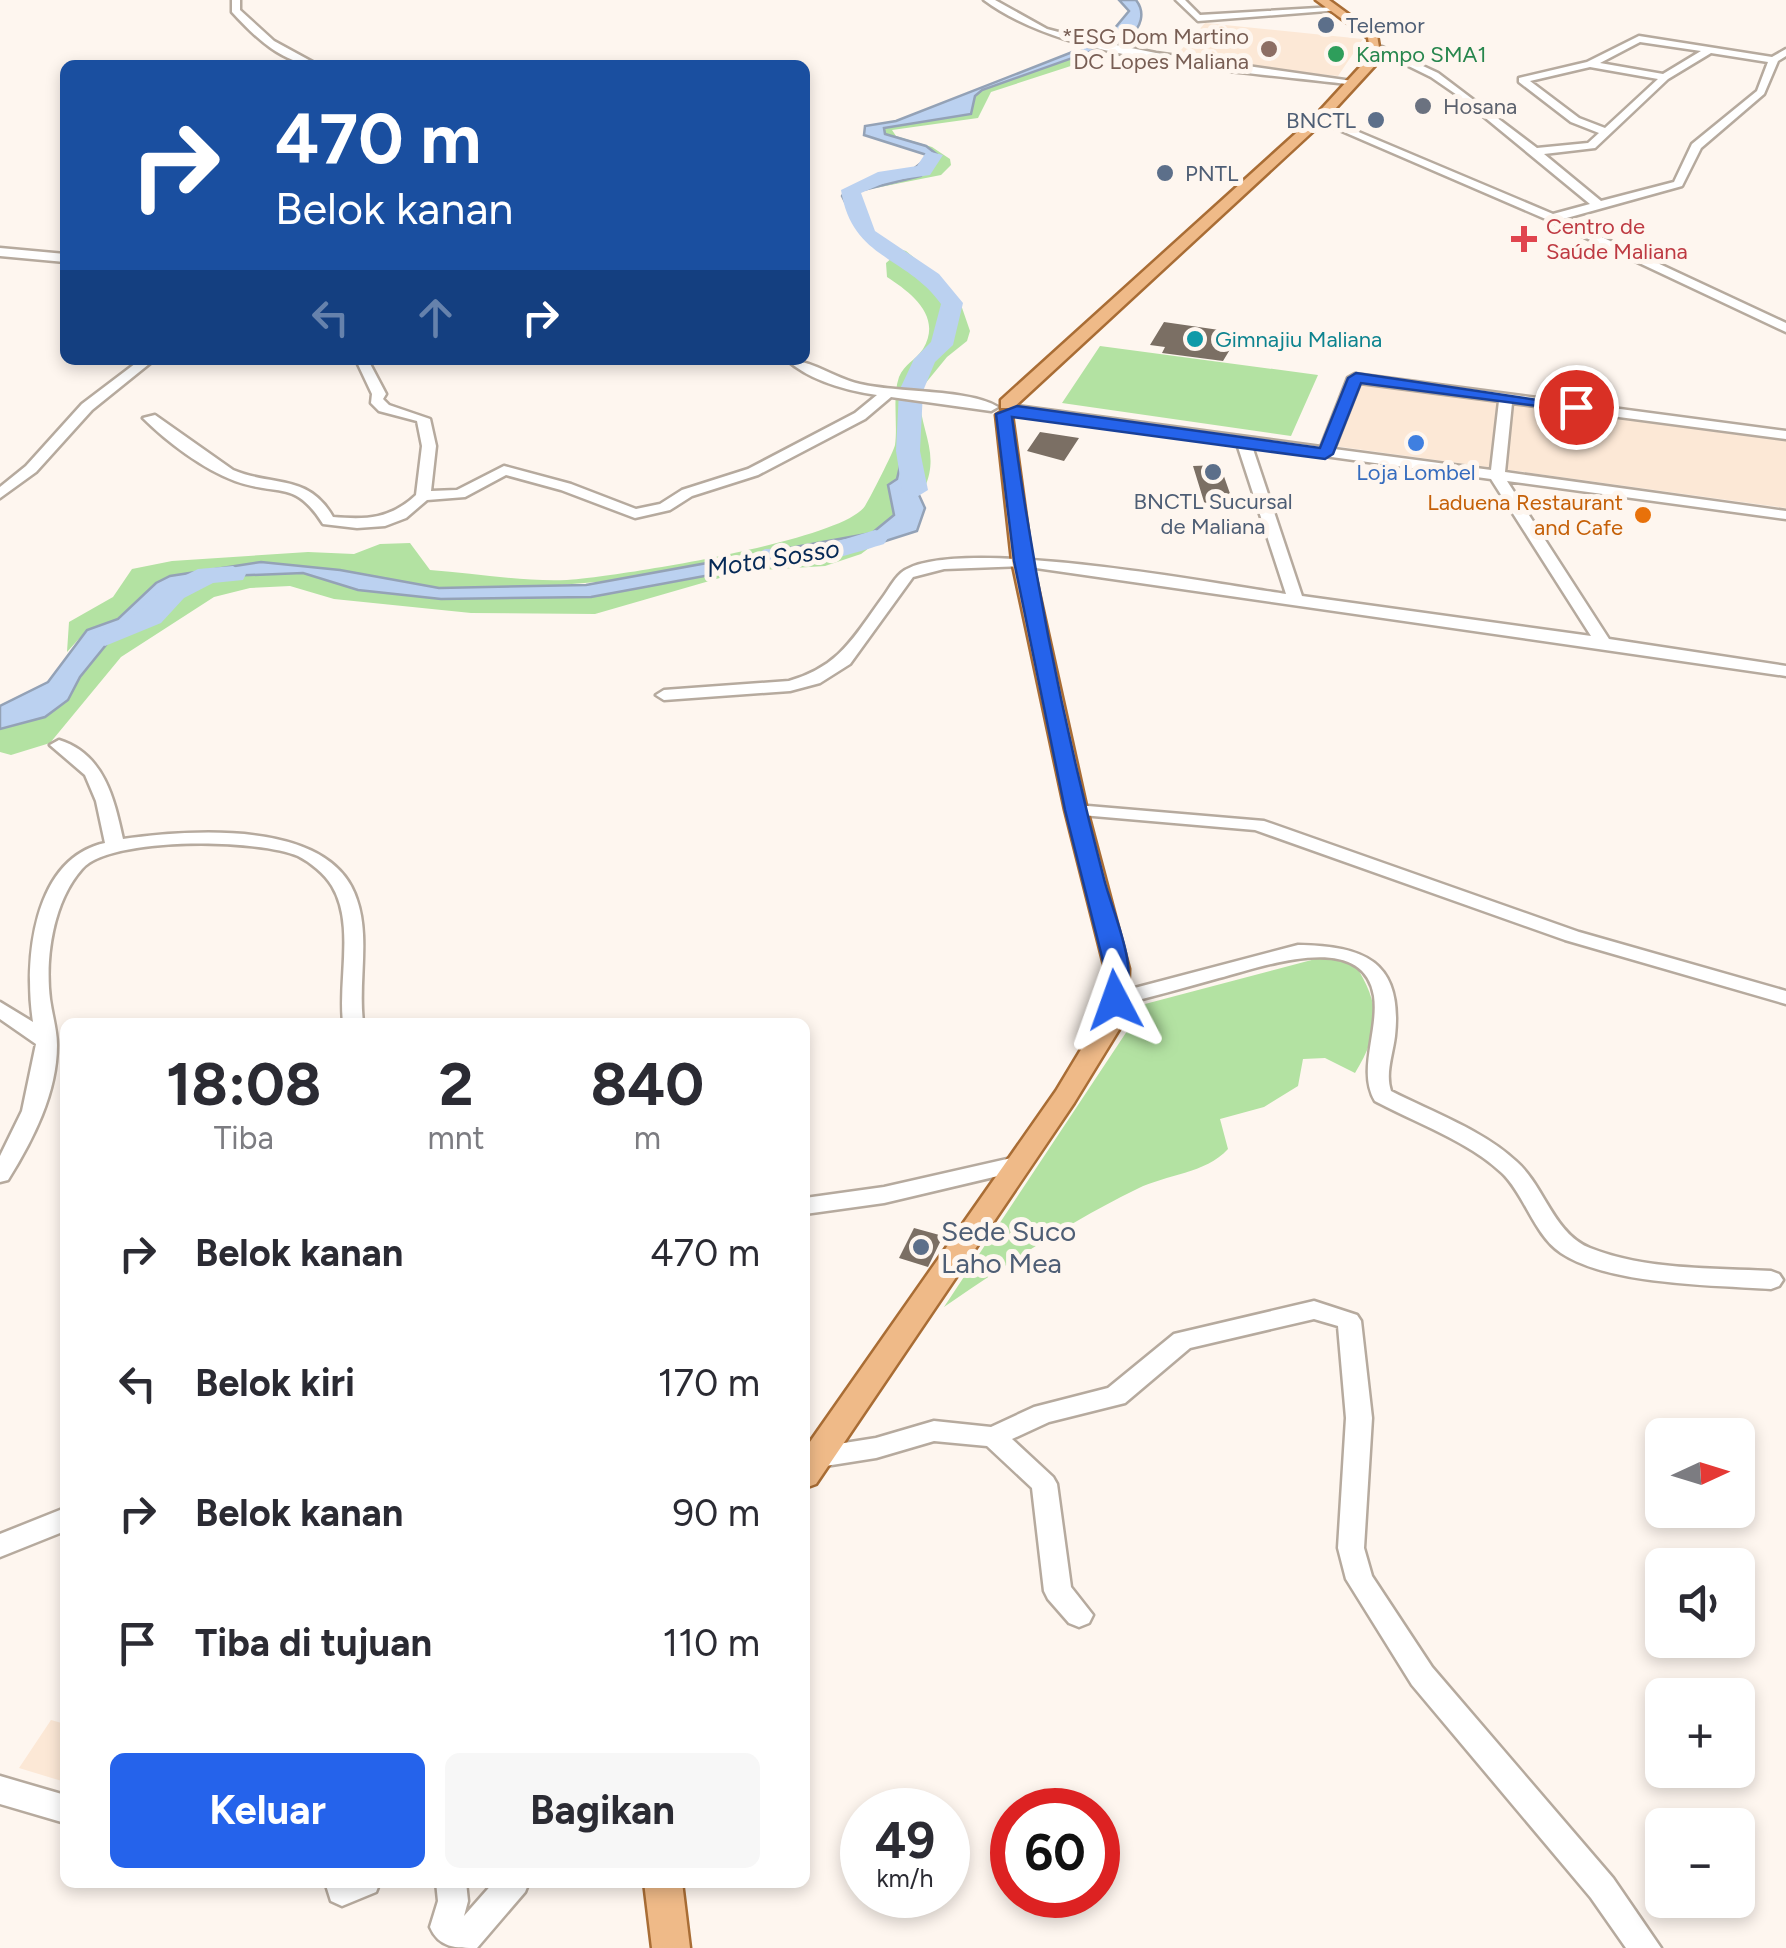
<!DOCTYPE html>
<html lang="id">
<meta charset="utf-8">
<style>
:root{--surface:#fff;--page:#f7f7f7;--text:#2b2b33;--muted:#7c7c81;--accent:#2563eb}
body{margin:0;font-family:Figtree,sans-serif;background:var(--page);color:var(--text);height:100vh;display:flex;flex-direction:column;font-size:38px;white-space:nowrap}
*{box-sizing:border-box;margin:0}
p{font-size:32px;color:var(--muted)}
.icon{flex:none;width:55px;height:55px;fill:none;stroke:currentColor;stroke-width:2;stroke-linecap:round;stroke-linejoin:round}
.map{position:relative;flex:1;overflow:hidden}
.side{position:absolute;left:60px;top:1018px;width:750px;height:870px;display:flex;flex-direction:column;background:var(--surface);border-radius:15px;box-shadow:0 5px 15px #0003}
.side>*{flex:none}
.banner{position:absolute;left:60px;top:60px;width:750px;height:305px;border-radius:15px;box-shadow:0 5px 15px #0003;background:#1a4fa0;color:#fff;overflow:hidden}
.needle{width:65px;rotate:86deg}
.controls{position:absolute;left:1645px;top:1418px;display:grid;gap:20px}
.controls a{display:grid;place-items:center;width:110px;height:110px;border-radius:15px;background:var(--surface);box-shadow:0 5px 15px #0003;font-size:50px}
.speed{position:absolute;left:840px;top:1788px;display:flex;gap:20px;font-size:50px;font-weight:700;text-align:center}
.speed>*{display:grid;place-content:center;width:130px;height:130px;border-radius:50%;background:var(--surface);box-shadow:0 5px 15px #0003;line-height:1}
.speed small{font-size:25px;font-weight:400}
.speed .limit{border:15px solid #d22;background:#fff;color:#111}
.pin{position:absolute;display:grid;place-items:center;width:85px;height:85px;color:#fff;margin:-42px;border:5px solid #fff;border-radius:50%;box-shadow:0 2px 10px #0007}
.me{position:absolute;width:110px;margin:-55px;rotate:356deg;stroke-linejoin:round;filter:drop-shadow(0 0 8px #0008)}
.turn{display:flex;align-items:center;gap:35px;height:210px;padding:0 50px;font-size:45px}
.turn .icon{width:130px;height:130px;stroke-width:2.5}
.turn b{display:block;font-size:70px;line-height:85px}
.lanes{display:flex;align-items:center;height:95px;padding:0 50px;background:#0003;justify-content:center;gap:50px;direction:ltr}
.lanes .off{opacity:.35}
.eta{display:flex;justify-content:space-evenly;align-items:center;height:170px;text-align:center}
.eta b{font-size:60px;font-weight:700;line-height:70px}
.button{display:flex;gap:20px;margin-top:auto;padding:20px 50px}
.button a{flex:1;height:115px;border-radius:15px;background:var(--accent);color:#fff;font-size:40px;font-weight:700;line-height:115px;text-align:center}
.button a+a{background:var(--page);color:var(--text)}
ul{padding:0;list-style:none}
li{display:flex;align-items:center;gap:30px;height:130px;padding:0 50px}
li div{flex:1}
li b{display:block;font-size:38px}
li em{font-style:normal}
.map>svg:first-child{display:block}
.built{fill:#fce8d6}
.green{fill:#b3e2a2}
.water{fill:#bbd1f0;stroke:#94a2b6;stroke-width:2.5}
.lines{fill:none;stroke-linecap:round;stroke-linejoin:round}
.river{fill:#bbd1f0;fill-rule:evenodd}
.building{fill:#7b6f64}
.minor-casing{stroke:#b6aa9e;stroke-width:5}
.major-casing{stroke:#a96d35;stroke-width:5}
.minor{fill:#fff;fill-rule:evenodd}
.major{fill:#efba88;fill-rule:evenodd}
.route{fill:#2563eb;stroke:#184099;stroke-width:2.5}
.service-dot{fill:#5c6f8a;stroke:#fef6ef;stroke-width:4}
.education-dot{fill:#8d6e63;stroke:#fef6ef;stroke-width:4}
.leisure-dot{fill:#2e9e5b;stroke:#fef6ef;stroke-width:4}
.worship-dot{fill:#6b7280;stroke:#fef6ef;stroke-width:4}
.health-dot{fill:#e0444e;stroke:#fef6ef;stroke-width:4}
.culture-dot{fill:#0f9aa8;stroke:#fef6ef;stroke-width:4}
.shop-dot{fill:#3f7fe0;stroke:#fef6ef;stroke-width:4}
.food-dot{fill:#e8710a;stroke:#fef6ef;stroke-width:4}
.labels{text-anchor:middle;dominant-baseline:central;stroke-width:10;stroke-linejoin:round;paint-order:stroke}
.far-service-label{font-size:22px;fill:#4e5e75;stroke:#fef6ef;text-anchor:start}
.far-education-label{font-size:22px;fill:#785e54;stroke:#fef6ef;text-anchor:end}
.far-leisure-label{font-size:22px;fill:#27864d;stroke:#fef6ef;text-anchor:start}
.far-worship-label{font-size:22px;fill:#5b616d;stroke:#fef6ef;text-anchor:start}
.far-health-label{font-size:22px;fill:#be3a42;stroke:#fef6ef;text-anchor:start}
.far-culture-label{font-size:22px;fill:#0d838f;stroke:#fef6ef;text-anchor:start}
.far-shop-label{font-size:22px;fill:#366cbe;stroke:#fef6ef}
.far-food-label{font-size:22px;fill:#c56008;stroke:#fef6ef;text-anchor:end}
.far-water-label{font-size:25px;font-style:italic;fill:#052855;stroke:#fef6ef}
.service-label{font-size:28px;fill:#4e5e75;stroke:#fef6ef;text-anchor:start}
</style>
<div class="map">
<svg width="1786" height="1948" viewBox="0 0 1786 1948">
<rect width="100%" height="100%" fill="#fef6ef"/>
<path class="built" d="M1205,23L1363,39L1338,76L1173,59Z
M1359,383L1786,438V508L1334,446Z
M51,1720L65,1724V1782L19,1768Z"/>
<path class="green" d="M1121,41L1080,63L991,92L978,118L892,130L896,136L932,147L950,159L951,165L941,175L855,192L901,182L939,156L926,146L885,134L883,128L971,114L975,96L982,90Z
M892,247L906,251L941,280L959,299L970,331L967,341L947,357L920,390C917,427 941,450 925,487L914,484L913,446L906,441L894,515L872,533L634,579L522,588H439L340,570L261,562L170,577L156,584L118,619L87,630L67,652L69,622L113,597L132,569L172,561L308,552L354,554L380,544L410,543L430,570C475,573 523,582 567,580C615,577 842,541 865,506C870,498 894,451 895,445C898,424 892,397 899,377C905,363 915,361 923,349C943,316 910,292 887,277L886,263L893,257L908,266Z
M1100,346L1318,375L1291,436L1062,403Z
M873,545L861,554L825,566L744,571L595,614L471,613L334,599L290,586L250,588L214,597L121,657L50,743L11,755L0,752V729L45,717L68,700L80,677L110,640L141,626L156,603L175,588L226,576L303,573L358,590L591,597Z
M1323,957L1354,963C1381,1004 1381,1031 1355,1073L1325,1058L1303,1059L1298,1086L1264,1107L1220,1119L1228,1149C1205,1174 1167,1174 1137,1189C1069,1222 1007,1264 944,1307L1145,1004Z"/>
<path class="water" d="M1119,0H1136C1146,13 1141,27 1129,38L982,90L975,96L971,114L884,128L885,134L926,146L939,156L921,176L855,192C854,233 891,238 910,268C878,248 858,231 842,196L845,191L912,170L930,156L864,135L865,126L896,121L1080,49L1109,35L1129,11Z
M906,440L913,445L914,484L925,508L917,531L873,545L591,597L441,599L358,590L303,573L226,576L175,588L156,603L141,626L110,640L80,677L68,700L45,717L0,729V706L48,682L87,630L118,619L156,583L170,576L261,562L340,570L439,588L586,585L872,533L894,515L888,485L897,479Z"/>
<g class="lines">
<path class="river" d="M927,151L943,155L930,175L889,181L861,193L875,231L939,274L963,303L953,345L935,362L923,391L920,451L928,490L915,498L902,490L896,451L899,391L914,359L931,342L941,304C906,255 852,260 841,190L878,172L917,166Z
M875,530L884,532L888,538L884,544C857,552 773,581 752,557L765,549L819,547Z
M233,566L246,574L243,580L213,583L184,598L161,623L105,646L91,638L141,611L164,586L198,569Z"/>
</g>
<path class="building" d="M1164,322L1240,333L1223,361L1162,353L1165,347L1150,345Z
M1040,432L1079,438L1064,461L1027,451Z
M1220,465L1234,505H1205L1193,466Z
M914,1228L943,1236L928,1267L899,1258Z"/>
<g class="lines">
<g class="minor-casing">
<path id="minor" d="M232,0H240V10L274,41L318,65C283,65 254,36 232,12Z
M984,0H995L1047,29L1081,38L1156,53L1359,82L1354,85C1247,71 1069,64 984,0Z
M1176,0H1185L1200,15L1335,7L1339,10L1198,21Z
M1639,36L1772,57L1786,49V56L1778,61L1764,94L1701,148L1682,186L1563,219L1786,323V332L1548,220L1314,119L1323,117L1553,214L1590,204L1460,97L1431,77L1374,49L1382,47L1438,73L1537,148L1588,143L1599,133L1571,122L1519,82V78L1587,62ZM1640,42L1701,51L1663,74L1600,63ZM1711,53L1768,62L1757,91L1692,144L1674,182L1601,201L1544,154L1595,148L1668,79ZM1590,67L1658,79L1605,128L1579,118L1530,81Z
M0,248L65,254V262L0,256Z
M140,360H154L92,410L36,472L0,498V487L26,466L82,404Z
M356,360H368L386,394L383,399L389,405L430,419L436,446L431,491L457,490L504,466L571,484L636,509L660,504L682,490L748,469L855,413L877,395C845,390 811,381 787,360C812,360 834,378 860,384C896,393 970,389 998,407L991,411L891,397L865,419L758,475L692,496L670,510L635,518L561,490L506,475L465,497L427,500L406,518L385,526L357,528L323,524C294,478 278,497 235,481C203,469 167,442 143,418L155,415L233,470C273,487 308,473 333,517C367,520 390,519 416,495L422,446L417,421L379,411L371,403L372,394Z
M1355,374L1786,431V439L1512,403L1505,472L1786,511V519L1507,481L1609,639L1786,666V676L1022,566L944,569L913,577L850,664L820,683L790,691L664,700L656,695L664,690L789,681C840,666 853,638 883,597C888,590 894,579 901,573C947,533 1218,584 1286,594L1237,444L1017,414L1010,410L1017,406L1321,447L1348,378ZM1360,383L1499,401L1491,470L1334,449ZM1252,446L1491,479L1591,636L1302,596Z
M59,740C104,754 114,798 123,839C189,830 332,818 357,900C370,938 358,982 363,1022H343C338,980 355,924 332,886C325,874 310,862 298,856C260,839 111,836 82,869C53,902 45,957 50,999C52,1014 57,1030 57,1045C57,1093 33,1140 8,1180L0,1182V1156L22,1111L36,1044L0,1019V1002L33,1022C24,962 32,859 105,843L96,801L85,775L50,745Z
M1076,805L1264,821L1579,932L1786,991V1004L1565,940L1255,830L1070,814L1067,810L1070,806Z
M1298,945C1364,946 1403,961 1395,1036C1393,1054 1385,1073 1391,1091C1432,1112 1483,1130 1517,1162C1544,1186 1554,1234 1590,1248C1645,1270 1713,1268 1771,1271L1779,1274L1783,1280L1779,1286L1771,1289C1713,1285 1609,1285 1561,1253C1534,1235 1525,1195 1502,1173C1468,1141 1416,1123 1375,1101C1357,1071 1379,1031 1374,996C1363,928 1260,968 1219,978C1184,988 1150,997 1115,1006L1105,1000L1108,995Z
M1020,1156L1028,1159L1031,1164L1028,1169L884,1203L805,1214V1198L884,1187Z
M1314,1301L1357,1315L1361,1321L1372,1418L1364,1548L1372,1576L1432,1667L1613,1878L1661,1948H1626L1591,1898L1412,1685L1346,1579L1338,1548L1346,1418L1338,1326L1314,1319L1190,1348L1125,1403L1049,1422L1012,1439L1053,1477L1057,1484L1071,1587L1093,1615L1089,1623L1079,1627L1069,1623L1048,1599L1044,1591L1032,1488L987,1446L934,1441L876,1458L819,1467L810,1464L806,1457L810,1450L819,1447L876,1438L934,1421L991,1427L1034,1407L1108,1388L1174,1334Z
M65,1508V1531L0,1557V1534Z
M0,1776L65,1795V1823L0,1804Z
M325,1882H380L376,1892L342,1906L331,1901Z
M436,1882H466L468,1901L464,1916L494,1882H529L525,1892L477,1948C456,1948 439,1948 430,1927L438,1901Z"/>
</g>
<g class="major-casing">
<path id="major" d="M1316,0H1329L1377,35L1381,59L1323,122L1013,408H1001V400L1315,116L1371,55L1368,38Z
M1004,410L1012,415L1032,561L1087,810L1129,969L1128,1000L1120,1028L1074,1103L816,1484L805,1488V1449L1056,1091L1094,1028L1102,1000L1105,969L1065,810L1012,561L996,415Z
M644,1882H682L690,1948H652Z"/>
</g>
<use href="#minor" class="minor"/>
<use href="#major" class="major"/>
</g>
<path class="route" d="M1356,373L1584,407L1576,411L1361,383L1333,454L1325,459L1012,417C1033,573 1064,727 1104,879C1113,914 1141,971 1123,1005H1107L1105,969L1065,810L1014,561L996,414L1017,406L1320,448L1348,378Z"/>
<g class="service-dot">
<circle cx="1326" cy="25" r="10"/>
<circle cx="1376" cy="120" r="10"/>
<circle cx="1165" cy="173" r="10"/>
<circle cx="1213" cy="472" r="10"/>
<circle cx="921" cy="1247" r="10"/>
</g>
<circle class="education-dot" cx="1269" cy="49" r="10"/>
<circle class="leisure-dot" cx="1336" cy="54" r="10"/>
<circle class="worship-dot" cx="1423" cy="106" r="10"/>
<path class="health-dot" d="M1519 224h10v10h10v10h-10v10h-10v-10h-10v-10h10z"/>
<circle class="culture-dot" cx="1195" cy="339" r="10"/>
<circle class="shop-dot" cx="1416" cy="443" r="10"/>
<circle class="food-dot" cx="1643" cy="515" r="10"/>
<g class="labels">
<g class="far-service-label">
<text x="1346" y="25">Telemor</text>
<text x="1356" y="120" text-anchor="end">BNCTL</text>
<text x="1185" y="173">PNTL</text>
<text x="1213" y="501" text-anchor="middle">BNCTL Sucursal<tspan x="1213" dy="25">de Maliana</tspan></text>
</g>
<g class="far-education-label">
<text x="1249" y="36">*ESG Dom Martino<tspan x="1249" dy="25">DC Lopes Maliana</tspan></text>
</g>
<g class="far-leisure-label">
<text x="1356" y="54">Kampo SMA1</text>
</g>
<g class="far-worship-label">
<text x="1443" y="106">Hosana</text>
</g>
<g class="far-health-label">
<text x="1546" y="226">Centro de<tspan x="1546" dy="25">Saúde Maliana</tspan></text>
</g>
<g class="far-culture-label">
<text x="1215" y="339">Gimnajiu Maliana</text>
</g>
<g class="far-shop-label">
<text x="1416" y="472">Loja Lombel</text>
</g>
<g class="far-food-label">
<text x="1623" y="502">Laduena Restaurant<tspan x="1623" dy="25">and Cafe</tspan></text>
</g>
<g class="far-water-label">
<text transform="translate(773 558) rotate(-9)">Mota Sosso</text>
</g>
<g class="service-label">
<text x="941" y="1231">Sede Suco<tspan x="941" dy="32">Laho Mea</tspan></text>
</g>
</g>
</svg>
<div class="controls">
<a><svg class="needle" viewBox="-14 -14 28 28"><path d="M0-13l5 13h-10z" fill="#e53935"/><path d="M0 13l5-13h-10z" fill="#7c7c81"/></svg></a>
<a><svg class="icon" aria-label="sound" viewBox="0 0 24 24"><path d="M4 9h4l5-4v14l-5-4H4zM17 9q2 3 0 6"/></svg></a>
<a>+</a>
<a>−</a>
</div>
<div class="speed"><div>49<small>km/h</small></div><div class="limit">60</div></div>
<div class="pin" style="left:1576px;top:407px;background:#d93025"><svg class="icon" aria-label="arrive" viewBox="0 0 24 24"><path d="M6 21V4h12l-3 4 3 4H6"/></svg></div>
<svg class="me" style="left:1115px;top:1000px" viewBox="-20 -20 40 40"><path d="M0-17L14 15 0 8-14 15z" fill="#2563eb" stroke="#fff" stroke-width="4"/></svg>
<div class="banner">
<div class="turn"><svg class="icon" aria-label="right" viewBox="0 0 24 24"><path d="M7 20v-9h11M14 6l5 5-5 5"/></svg><div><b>470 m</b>Belok kanan</div></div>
<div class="lanes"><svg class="icon off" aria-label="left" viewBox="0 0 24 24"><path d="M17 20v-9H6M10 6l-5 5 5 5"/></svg><svg class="icon off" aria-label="ahead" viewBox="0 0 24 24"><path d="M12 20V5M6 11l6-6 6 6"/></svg><svg class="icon" aria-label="right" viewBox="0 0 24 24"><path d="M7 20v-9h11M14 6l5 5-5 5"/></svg></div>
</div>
<section class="side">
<div class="eta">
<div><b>18:08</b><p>Tiba</p></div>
<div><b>2</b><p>mnt</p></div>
<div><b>840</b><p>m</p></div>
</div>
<ul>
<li><svg class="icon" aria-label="right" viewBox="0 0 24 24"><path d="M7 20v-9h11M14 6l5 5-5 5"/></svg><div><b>Belok kanan</b></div><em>470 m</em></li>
<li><svg class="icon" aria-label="left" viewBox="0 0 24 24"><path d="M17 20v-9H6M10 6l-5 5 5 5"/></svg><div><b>Belok kiri</b></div><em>170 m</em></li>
<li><svg class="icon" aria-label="right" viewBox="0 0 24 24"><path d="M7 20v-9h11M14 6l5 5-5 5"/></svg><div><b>Belok kanan</b></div><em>90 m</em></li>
<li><svg class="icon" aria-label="arrive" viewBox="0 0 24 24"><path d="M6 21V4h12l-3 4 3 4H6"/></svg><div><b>Tiba di tujuan</b></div><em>110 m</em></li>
</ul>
<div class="button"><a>Keluar</a><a>Bagikan</a></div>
</section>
</div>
